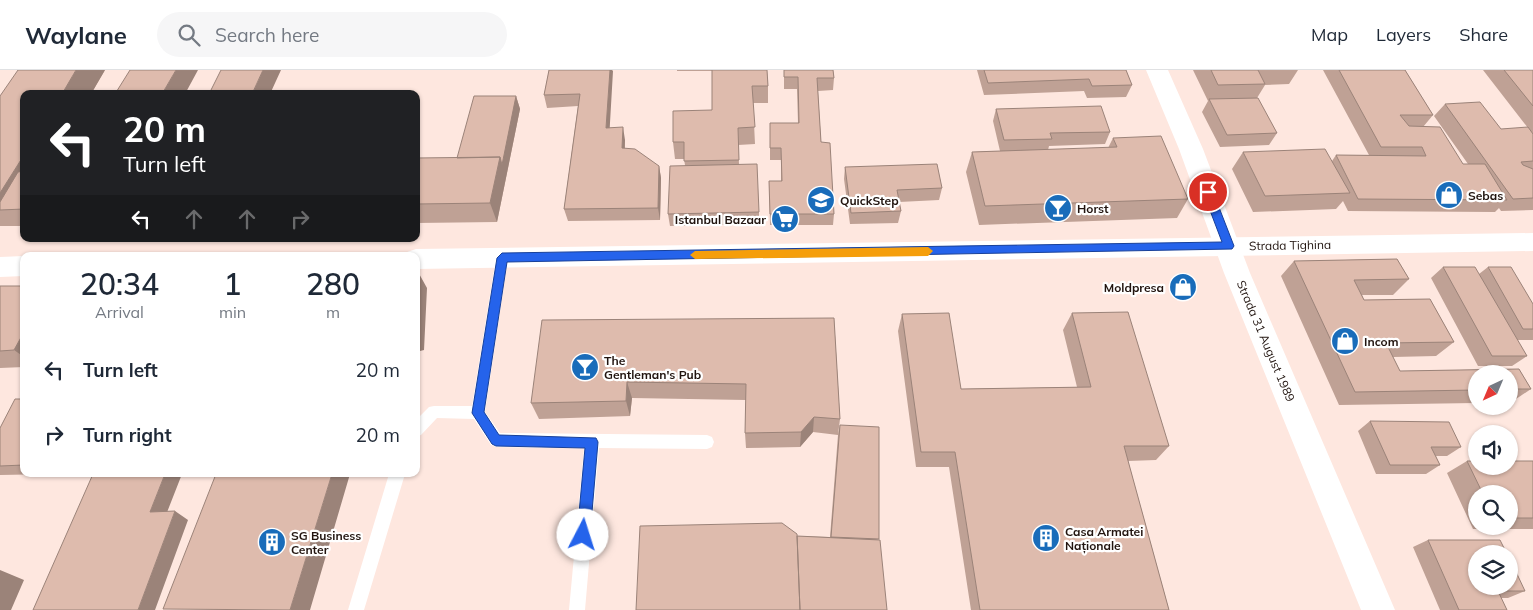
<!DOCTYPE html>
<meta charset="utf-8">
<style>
:root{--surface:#fff;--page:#f6f6f7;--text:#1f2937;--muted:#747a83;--line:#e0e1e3}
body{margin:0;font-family:Mulish,sans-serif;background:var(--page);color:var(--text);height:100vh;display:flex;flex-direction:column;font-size:19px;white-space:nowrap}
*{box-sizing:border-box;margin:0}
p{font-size:16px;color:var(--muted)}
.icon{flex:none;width:28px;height:28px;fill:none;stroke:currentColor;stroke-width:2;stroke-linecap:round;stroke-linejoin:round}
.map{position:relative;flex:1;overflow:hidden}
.details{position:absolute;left:20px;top:182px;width:400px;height:225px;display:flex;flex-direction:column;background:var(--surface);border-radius:10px;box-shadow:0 1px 4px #0004}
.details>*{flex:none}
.banner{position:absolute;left:20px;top:20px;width:400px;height:152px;border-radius:10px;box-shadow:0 1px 4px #0004;background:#202124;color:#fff;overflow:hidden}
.needle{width:32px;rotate:224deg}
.controls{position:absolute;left:1468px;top:295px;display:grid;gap:10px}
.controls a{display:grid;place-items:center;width:50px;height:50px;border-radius:50%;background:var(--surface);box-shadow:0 1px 4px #0004;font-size:25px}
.pin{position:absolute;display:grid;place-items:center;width:42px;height:42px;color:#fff;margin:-21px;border:2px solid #fff;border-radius:50%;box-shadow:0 1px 5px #0007}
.me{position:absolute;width:55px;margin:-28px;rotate:5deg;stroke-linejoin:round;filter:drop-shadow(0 0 4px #0008)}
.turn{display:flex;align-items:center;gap:18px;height:105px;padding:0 20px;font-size:22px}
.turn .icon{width:65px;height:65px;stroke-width:2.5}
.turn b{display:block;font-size:35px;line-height:42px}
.lanes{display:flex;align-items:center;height:48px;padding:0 20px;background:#0003;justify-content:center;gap:25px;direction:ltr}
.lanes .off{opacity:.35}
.eta{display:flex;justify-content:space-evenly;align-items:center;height:85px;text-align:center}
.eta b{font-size:30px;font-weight:600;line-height:35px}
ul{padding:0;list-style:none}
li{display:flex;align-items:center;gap:15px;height:65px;padding:0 20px}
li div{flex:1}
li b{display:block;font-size:19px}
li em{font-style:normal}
header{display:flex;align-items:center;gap:30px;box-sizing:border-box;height:70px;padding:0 25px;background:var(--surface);border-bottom:1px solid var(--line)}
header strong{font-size:24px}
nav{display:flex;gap:28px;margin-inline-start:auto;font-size:18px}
.search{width:350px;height:45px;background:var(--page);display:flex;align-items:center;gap:12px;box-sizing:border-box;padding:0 18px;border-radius:28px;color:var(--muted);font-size:19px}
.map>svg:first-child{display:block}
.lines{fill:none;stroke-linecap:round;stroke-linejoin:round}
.service{fill:#fff;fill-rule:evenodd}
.minor{fill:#fff;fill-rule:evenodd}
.tertiary{fill:#fff;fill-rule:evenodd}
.wall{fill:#bfa195;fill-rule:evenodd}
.shaded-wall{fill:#9b8379}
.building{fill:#debbad;stroke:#9b8379}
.route{fill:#2563eb;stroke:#184099}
.slow{fill:#f59e0b}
.labels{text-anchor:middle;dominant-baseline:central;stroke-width:4.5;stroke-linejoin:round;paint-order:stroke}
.poi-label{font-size:12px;font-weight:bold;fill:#21140f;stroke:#fff;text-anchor:start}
.street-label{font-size:12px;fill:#21140f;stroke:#fff}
</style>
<header>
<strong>Waylane</strong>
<div class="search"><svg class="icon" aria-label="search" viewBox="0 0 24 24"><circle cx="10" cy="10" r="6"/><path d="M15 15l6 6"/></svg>Search here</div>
<nav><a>Map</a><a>Layers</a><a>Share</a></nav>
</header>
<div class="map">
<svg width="1533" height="540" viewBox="0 0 1533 540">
<rect width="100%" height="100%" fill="#fee7df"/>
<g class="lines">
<path class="service" d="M502,183L508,188L485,342L500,363L707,365L712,367L714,372L712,377L707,379L599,378L585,540H569L584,378L496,377L491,375L474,349L437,348L421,365L416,366V350L429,337L434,336H472L496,188Z
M389,404H405L364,540H348Z"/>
<path class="minor" d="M1533,163V181L416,199V186H405L407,182L416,179Z
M24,186V206L0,207V187Z"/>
<path class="tertiary" d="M1146,0H1168L1203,79L1250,203L1395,540H1361L1224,203L1179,79Z"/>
</g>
<path class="wall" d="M105,0L91,24H24V156H0V26Z
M549,0H612L609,58L625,70V79L659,96L661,108L660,150L568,151L564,139L578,36L547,38L544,25Z
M677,0H767L768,16V33H753L755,74L738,75L739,94L759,142V154L670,156L668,144L685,95L684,89H675L673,72L712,40V1H677Z
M784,0H833L834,8L833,20L818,21L821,72L834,144L833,155H770L769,111H781V90H770V53H798L797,19H784Z
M977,0H1126L1132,15L1126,27L1087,28L1084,21L984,25Z
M1193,0H1298L1289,14L1265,15L1257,28L1277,63L1269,75L1220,77L1202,42L1208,31Z
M1323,0H1405L1433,45L1423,57L1463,94H1468L1434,46L1445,34L1501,59L1528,58L1483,0H1533V140L1501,141L1499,138L1495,142L1348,141L1343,131L1336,139L1253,142L1232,99L1243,82L1332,91L1336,85H1369Z
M516,26L520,39L497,152L416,153V88H457Z
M996,39L1110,62L1105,74L1049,76L1048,80L1108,78L1113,68L1188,129L1177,148L979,155L966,102L972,82L1000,81L993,51Z
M845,97L942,118L939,130L899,132L901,141L898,153L850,154L844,109Z
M1397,189L1409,209L1393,225H1362L1364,230L1430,229L1454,272L1436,286L1393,287L1400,301L1519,299L1531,319L1510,333H1509V304H1476V333L1339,335L1281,206L1294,191Z
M1443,197L1479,204L1488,197L1533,234V270H1517L1527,286L1512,296H1478L1431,208Z
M0,216H24V297L0,298Z
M1072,243L1169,376L1156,390L1128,391L1169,540H971L949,397H916L898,261L902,244L961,319L1077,317L1063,260Z
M834,248L840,349L838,365L813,362L800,377L746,378L745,363L746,330L632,328L630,346L539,349L531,333Z
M24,329V404H54L0,405V358Z
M1370,351L1461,377L1447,386H1436L1440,395L1426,404H1376L1358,361Z
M840,355L879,469L636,540L797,466L830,467L838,365Z
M1467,391H1533V459H1473L1447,403ZM1476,424H1509V456H1476Z
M1428,470L1525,521L1508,528H1501L1507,540H1440L1413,477Z"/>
<path class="shaded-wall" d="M76,0H105L91,24H62Z
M176,0H198L185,24H162Z
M263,0H281L270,24H252Z
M610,0H612L613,1L609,70L606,58Z
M516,26L520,39L497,152L490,133L500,87Z
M623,57L625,70L624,91L622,78Z
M24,85V138L0,140V123Z
M659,96L661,108L660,150L658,138Z
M417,200L427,218L424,280L416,282Z
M24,262V287L14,280Z
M627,312L632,328L630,346L626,331Z
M814,347L813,362L800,377L801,362Z
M165,404H182L164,450L150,442Z
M332,404H350L310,540H290Z
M175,441L188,450L155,540H138Z
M0,500L24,510L11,540H0Z"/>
<path class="building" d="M18,0H76L62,24H24V85L0,123V26Z
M130,0H176L162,24H115Z
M221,0H263L252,24H209Z
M549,0H610L606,58L623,57L622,78L635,79L659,96L658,138L564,139L580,24L544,25Z
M712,0H767L768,16H752L755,57L738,58L739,90L684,91V72H673V41L712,40Z
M784,0H833L834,8H817L821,72L830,73L834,144H770L769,111H782L781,78H770V53H799L798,7H784Z
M984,0H1126L1132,15L1092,16L1089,9L988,13Z
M1211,0H1258L1265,14L1218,15Z
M1339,0H1405L1433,45H1400L1409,56L1440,57L1463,94H1485L1507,130L1358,129L1336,85L1426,86L1422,77H1381Z
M1504,0H1533V36Z
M474,26H516L502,95L500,87L457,88Z
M1258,28L1277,63L1227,65L1209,29Z
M1480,32L1501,59L1528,57L1533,64V91L1521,92L1523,95L1533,99V128L1513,129L1445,34Z
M1101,36L1110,62L1050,63L1052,69L1004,70L996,39Z
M1161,66L1188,129L985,136L972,82L1117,77L1113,68Z
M1325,79L1350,123L1265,126L1243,82Z
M500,87L490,133L416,134V88Z
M757,94L759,142L668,144L670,96Z
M937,94L942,118L897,120L901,141L851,143L845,97Z
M24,101V139L0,140V132L18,102Z
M1397,189L1409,209L1354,210L1364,230L1430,229L1454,272L1386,273L1400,301L1519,299L1531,319H1509V304H1476V320L1355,322L1294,191Z
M1443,197H1475L1527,286H1492Z
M1488,197H1511L1533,234V259H1523Z
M0,216H24V262L14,280L0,281Z
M1128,242L1169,376H1124L1169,540H980L955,382H921L902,244L949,243L961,319L1091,317L1072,243Z
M834,248L840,349L814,347L801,362L745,363L746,314L627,312L626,331L531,333L542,250Z
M15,329H24V395L0,396V358Z
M1370,351L1449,352L1461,377H1431L1440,395H1390Z
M840,355L879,357V469L831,467Z
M1467,391H1476V396H1509V391H1533V448H1509V424H1483Z
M93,404H165L150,442L175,441L138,540H33Z
M216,404H332L290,540L163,539Z
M782,453L797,464L800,540H636L640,456Z
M797,466L880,470L887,540H800Z
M1428,470H1500L1507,484H1476V516H1509V487L1525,521H1498L1507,540H1459Z"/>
<path class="route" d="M1208,118L1213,122L1234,176L1232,179L507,192L484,342L499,365L596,368L598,372L590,465L588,470L583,472L579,470L577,465L585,378L496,376L492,374L472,343L497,188L502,183L1222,172L1203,122Z"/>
<path class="slow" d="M928,177L933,181L928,186L695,189L690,185L695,181Z"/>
<defs>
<g id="shop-disc" transform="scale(1.4375)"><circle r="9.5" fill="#196cba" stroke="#fff"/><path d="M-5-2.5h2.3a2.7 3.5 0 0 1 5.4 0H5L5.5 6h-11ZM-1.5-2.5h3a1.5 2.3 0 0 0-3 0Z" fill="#fff"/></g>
<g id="school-disc" transform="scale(1.4375)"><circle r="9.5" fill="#196cba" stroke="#fff"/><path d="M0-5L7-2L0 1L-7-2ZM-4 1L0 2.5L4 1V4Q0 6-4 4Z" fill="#fff"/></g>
<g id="bar-disc" transform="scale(1.4375)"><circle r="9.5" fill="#196cba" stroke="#fff"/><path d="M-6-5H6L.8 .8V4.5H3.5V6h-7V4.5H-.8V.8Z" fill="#fff"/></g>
<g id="supermarket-disc" transform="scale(1.4375)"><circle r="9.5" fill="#196cba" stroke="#fff"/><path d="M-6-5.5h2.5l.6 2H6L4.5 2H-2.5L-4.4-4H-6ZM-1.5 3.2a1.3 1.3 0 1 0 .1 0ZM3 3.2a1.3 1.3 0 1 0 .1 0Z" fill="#fff"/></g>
<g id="building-disc" transform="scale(1.4375)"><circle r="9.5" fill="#196cba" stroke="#fff"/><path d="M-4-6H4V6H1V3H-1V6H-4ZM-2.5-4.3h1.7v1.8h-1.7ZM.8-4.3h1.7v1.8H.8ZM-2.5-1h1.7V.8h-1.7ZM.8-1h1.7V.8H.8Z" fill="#fff"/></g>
</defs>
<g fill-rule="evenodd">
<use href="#shop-disc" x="1449" y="125"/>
<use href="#school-disc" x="821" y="130"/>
<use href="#bar-disc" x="1058" y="138"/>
<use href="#supermarket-disc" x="785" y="149"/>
<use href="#shop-disc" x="1183" y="217"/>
<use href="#shop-disc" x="1345" y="271"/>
<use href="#bar-disc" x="585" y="297"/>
<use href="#building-disc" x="1046" y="468"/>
<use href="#building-disc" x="272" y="472"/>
</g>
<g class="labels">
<g class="poi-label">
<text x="1468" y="125">Sebas</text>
<text x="840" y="130">QuickStep</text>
<text x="1077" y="138">Horst</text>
<text x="766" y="149" text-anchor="end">Istanbul Bazaar</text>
<text x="1164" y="217" text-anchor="end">Moldpresa</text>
<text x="1364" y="271">Incom</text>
<text x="604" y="290">The<tspan x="604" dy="14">Gentleman's Pub</tspan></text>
<text x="1065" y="461">Casa Armatei<tspan x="1065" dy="14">Naționale</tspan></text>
<text x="291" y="465">SG Business<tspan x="291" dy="14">Center</tspan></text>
</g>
<g class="street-label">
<text transform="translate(1290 175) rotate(-1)">Strada Tighina</text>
<text transform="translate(1266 271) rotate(67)">Strada 31 August 1989</text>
</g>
</g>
</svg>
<div class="controls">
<a><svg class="needle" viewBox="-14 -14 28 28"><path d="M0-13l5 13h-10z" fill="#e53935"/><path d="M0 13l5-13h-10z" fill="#747a83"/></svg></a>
<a><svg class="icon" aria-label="sound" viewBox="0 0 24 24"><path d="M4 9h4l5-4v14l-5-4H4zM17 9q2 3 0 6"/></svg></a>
<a><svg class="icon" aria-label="search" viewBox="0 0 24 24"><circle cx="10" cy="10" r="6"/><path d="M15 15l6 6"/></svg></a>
<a><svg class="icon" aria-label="layers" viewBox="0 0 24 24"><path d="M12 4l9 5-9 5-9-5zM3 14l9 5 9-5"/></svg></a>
</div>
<div class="pin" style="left:1208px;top:122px;background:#d93025"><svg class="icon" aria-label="arrive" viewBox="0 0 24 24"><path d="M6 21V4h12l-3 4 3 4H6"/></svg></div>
<svg class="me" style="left:583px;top:465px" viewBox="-20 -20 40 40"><circle r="19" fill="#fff"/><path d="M0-13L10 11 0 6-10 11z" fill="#2563eb"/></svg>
<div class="banner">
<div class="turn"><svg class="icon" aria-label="left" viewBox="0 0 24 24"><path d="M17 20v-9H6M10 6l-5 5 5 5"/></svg><div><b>20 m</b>Turn left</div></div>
<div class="lanes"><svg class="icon" aria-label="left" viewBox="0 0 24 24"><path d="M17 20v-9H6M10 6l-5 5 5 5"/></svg><svg class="icon off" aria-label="ahead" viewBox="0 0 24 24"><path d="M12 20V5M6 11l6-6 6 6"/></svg><svg class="icon off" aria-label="ahead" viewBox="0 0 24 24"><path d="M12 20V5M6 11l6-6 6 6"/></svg><svg class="icon off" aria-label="right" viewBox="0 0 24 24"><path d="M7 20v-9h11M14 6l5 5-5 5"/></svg></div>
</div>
<section class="details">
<div class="eta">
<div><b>20:34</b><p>Arrival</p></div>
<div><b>1</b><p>min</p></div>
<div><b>280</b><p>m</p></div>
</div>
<ul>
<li><svg class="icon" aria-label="left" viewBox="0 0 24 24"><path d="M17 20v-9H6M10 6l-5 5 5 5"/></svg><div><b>Turn left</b></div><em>20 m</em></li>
<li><svg class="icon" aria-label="right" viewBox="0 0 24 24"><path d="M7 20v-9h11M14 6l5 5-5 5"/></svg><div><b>Turn right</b></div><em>20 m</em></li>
</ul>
</section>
</div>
